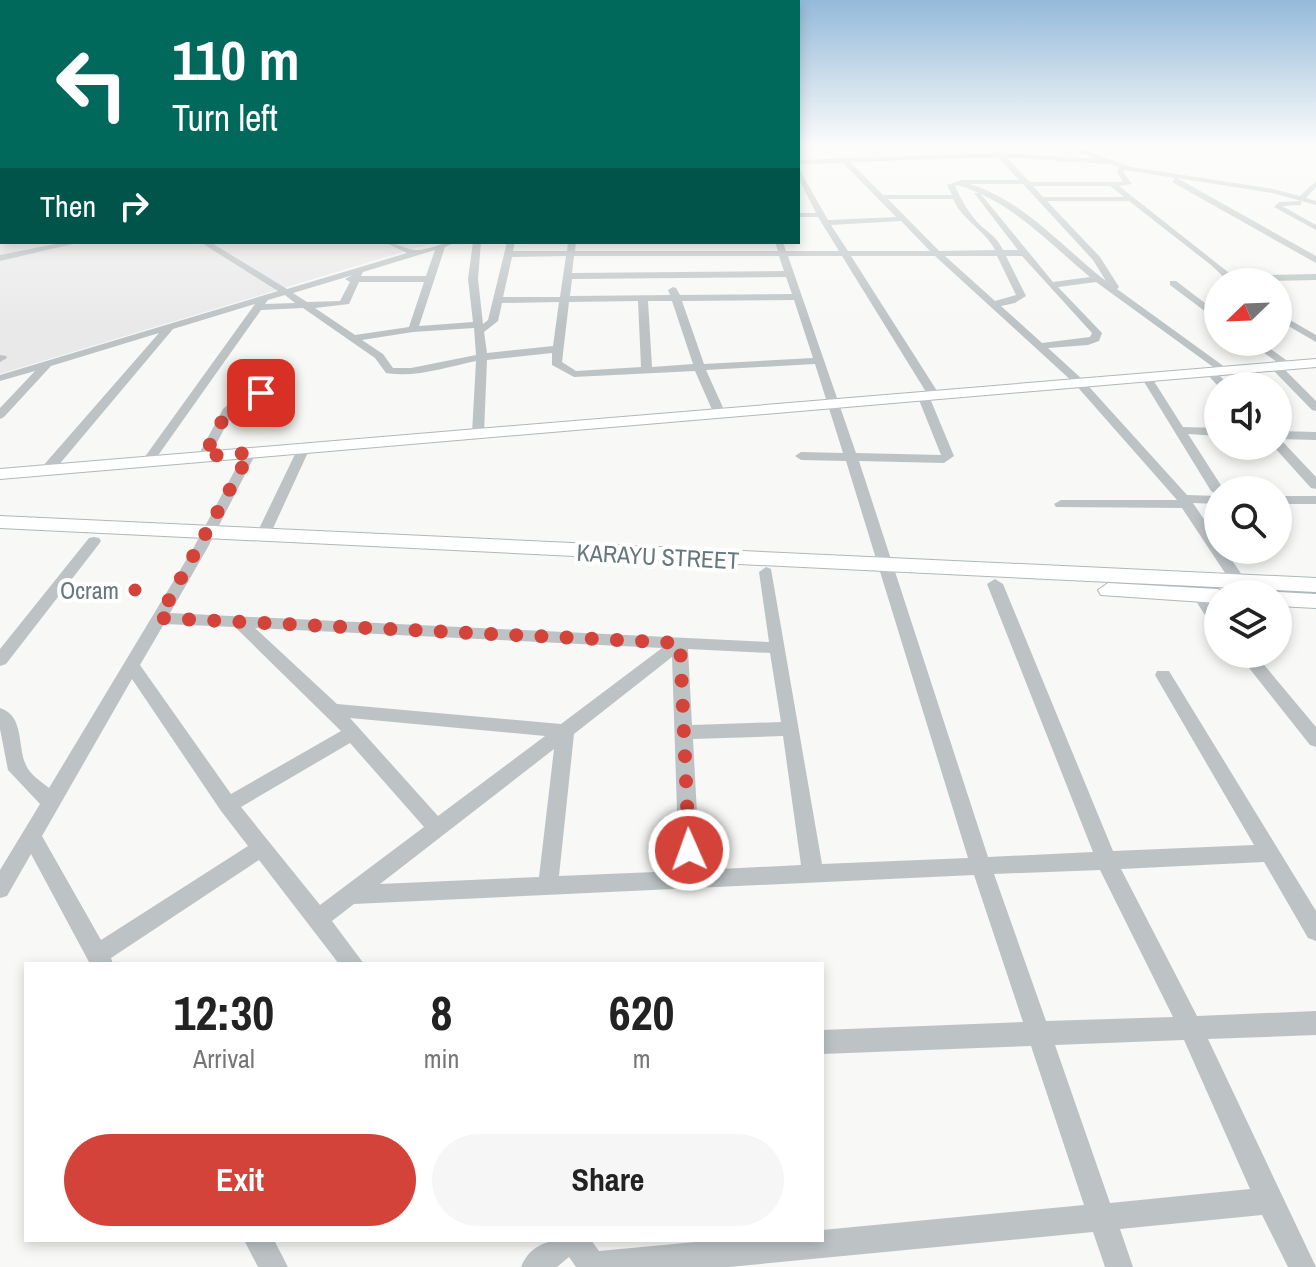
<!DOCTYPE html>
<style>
:root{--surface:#fff;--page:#f6f6f6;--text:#222;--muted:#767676;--accent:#d4433a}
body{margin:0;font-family:"Archivo Narrow",sans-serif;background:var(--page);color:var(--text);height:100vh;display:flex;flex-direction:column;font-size:30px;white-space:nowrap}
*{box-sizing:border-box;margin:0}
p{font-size:26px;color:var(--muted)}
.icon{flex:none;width:44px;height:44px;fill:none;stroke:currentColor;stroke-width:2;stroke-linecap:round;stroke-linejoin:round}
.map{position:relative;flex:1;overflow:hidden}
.side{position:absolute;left:24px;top:962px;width:800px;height:280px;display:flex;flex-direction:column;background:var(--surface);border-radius:0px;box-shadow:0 4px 12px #0003}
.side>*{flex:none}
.guide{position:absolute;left:0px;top:0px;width:800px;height:244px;box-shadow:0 4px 12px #0003;background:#00695c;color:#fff;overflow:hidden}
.needle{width:52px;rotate:247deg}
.fabs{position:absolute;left:1204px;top:268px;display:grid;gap:16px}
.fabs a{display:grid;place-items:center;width:88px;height:88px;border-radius:50%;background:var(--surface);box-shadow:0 4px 12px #0003;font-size:40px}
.pin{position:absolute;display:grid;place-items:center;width:68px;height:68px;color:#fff;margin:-34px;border-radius:16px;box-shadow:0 4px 12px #0006}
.me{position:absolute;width:88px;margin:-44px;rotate:358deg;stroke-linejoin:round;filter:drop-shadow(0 0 6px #0008)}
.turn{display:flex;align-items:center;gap:28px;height:168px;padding:0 40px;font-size:36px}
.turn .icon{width:104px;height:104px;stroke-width:2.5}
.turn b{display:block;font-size:56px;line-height:68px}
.then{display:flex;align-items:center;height:76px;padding:0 40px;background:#0003;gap:16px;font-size:30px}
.eta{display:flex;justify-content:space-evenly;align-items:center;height:136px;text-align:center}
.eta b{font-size:48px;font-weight:800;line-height:56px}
.primary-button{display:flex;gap:16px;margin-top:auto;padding:16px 40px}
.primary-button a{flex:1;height:92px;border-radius:48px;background:var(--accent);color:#fff;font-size:32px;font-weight:800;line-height:92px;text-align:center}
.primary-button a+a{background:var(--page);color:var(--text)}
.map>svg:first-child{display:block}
.built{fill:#e9e9e9}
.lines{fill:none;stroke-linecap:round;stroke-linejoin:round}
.secondary-casing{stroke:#b0b7ba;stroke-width:2}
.street{fill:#bdc3c5;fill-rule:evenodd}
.secondary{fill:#fff;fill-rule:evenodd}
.route{stroke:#d4433a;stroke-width:14;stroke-dasharray:0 25.2}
.poi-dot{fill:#d4433a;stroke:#fff;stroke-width:3}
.labels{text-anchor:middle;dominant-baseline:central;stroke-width:8;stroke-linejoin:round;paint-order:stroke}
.street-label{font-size:24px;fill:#66787e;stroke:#fff}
.poi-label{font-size:24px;fill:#66787e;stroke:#fff;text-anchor:end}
</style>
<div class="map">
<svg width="1316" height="1267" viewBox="0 0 1316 1267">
<rect width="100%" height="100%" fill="#f8f8f6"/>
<path class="built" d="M0,211L2,242H436L0,374Z"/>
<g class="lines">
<g class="secondary-casing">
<path id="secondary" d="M1316,359V367L0,479V469Z
M0,516L1316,578V592L0,528Z
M1108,583L1218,589L1227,594H1218V603L1101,595L1098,590Z
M1278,592L1316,594V608L1278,606V594H1271Z"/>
</g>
<path class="street" d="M1066,147H1075L1131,167L1273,189L1300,196L1316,181V187L1306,198L1316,201V205L1272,193L1177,178L1316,256V263L1172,182L1175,178L1125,170L1123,172L1132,184L1119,186L1233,276L1316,274V280L1229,282L1211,265L1129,201H1047L1100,257L1119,287L1117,289L1229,370L1220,372L1096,282L1058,287L1102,333L1099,341L1088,345L1048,348L1082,379L1187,495L1218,496V504L1193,503L1218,540V550H1225L1255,594H1239L1182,508L1056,507L1054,504L1061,500H1177L1074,383L935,256H851L939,394L929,396L954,456L944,463L859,461L988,857L1093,852L987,584L995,579L1003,584L1113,851L1254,845L1155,675L1157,671H1169L1316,911V941L1308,938L1264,862L1121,869L1197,1016L1316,1011V1035L1208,1039L1316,1267H1288L1262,1215L1120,1229L1133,1267H1105L1093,1232L729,1267H576L569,1257L557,1267H521C534,1236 562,1240 591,1240L599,1251L717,1240H822V1230L1084,1205L1031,1046L822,1054V1030L1023,1022L974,875L354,904L332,921L364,964H339L259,860L111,958L113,964L89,962L31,854L7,896L0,898V870L40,804L8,770L0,729V708C25,716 17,747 26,765C29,774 42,782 49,788L194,547L244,453L250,449L256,453L208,547L170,613L769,642L759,572L766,567L771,569L822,864L968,858L846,461L801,460L795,456L801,452L843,453L815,364L706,370L725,412L719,416L713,412L695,371L574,377L552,365V353L487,360L484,433L478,437L472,433L476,361C447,367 416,378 386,373L375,358L303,308L261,310L152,464H144V458L255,304L173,329L52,473H42V467L159,333L51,366L4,417L0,419V408L35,371L0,381V375L278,291L200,242H210L287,289L407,253L384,242C396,242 406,250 416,250C430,250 442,242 456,242L445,247L419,326L473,322L468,279L473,242H481L478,279L483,324L488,320L507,242H515L513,251H567L568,242H576L575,251H778L775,242H783L786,251H839L818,217H798V213H816L798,177V167L828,220L896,217L843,163L798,164V160L1000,153L1097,159ZM998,157L1019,180H962L947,185L952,195H883L850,162ZM1006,157L1109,164L1119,167L1117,172L1123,182H1030ZM969,184H1023L1093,260L1106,281C1063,248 1022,199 969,184ZM957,185C1010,200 1049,243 1090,277L1053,282L980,193H974L1018,250H1003C997,238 991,234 981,226C969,214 962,201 955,186ZM1033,186H1110L1124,197H1043ZM888,199H953C963,221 985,230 995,250L939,251ZM901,221L930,251H848L831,225ZM435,250L426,276H361L363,272ZM566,256L560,297H503L512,257ZM574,256H779L784,271L572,273ZM788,256H842L926,392L917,395L941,455L856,453ZM945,256H997L1016,295L995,301ZM1006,256H1022L1092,333L1090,337L1042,343L1001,306L1015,303L1026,296ZM353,275L345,279L350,282L340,301L307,302L293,293ZM786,277L792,294L680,295L676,288L673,287L668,290L670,295L570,296L572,279ZM359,282H424L409,327L355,335L315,308L349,304ZM285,295L295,303L265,304L268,300ZM794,300L813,358L704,364L682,301ZM638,301L641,367L576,371L562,362L569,302ZM648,301H672L693,364L652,367ZM559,302L553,346L487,353L484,332L498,321L502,303ZM474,328L476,355L411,368H393L383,354L362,340L413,332ZM164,624L235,627L341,731L231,794L140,665ZM255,628L662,648L561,724L337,704ZM688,649L770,653L781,722L692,725ZM672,657L679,871L559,876L574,734ZM132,679L221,811L248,846L101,940L42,836ZM350,718L545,736L438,816ZM783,736L801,865L700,870L693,739ZM350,743L424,827L320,905L241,807ZM554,749L539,877L380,884ZM1100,870L1173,1017L1046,1021L994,874ZM1184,1040L1250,1189L1110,1203L1055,1045Z
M0,151H2V155H0Z
M0,173H2L0,178Z
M1301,201V205L1282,206L1316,225V230L1274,207L1279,202Z
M65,242H81L0,261V255Z
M1170,281H1176L1218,313V321L1170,285Z
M1278,313L1316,335V342L1278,320Z
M1249,342H1261L1293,365L1284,367Z
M0,355L6,356L7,358L0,362Z
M1271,364H1279L1316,401V411L1312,410L1271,368Z
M1209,368L1213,369L1230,386H1218L1204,371Z
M1142,375H1150L1183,427L1218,428V436L1188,434L1224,490H1218V495L1211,491L1141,377Z
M285,381L295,383L241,404L234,411L208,459H200L198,456L223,409L233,400Z
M1278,431L1316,432V440L1278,439Z
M1278,440L1282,441L1316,477V489L1311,488L1274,447L1278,446Z
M304,444L310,448L269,537L267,540H257L255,537L298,448Z
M1278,496H1316V504H1278Z
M94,537L99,538L101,541L99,544L6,664L0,666V649L89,538Z
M1200,590L1205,591L1218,610V627L1212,626L1192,595Z
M1238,654H1255L1316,727V747L1310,745Z
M244,1240H274L288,1267H258Z"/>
<use href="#secondary" class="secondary"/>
</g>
<linearGradient id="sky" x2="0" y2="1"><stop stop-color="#94bada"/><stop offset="0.45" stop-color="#fcfcfb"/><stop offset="1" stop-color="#fcfcfb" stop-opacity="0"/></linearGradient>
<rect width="1316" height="324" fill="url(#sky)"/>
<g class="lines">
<path class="route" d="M261,393C222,408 223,421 204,456L250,453L159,618L680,643L689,850"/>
</g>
<circle class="poi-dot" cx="135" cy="590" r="8"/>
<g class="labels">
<g class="street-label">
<text transform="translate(658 556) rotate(3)">KARAYU STREET</text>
</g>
<g class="poi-label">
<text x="119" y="590">Ocram</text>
</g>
</g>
</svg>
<div class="fabs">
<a><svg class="needle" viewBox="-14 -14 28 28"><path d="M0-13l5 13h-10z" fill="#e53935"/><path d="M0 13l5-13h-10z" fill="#767676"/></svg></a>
<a><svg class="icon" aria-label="sound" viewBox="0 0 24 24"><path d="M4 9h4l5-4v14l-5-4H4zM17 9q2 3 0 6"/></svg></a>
<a><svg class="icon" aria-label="search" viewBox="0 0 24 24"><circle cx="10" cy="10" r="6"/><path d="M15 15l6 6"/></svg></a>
<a><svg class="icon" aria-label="layers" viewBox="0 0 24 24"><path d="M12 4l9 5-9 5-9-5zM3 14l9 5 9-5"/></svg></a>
</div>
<div class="pin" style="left:261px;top:393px;background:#d93025"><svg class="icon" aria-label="arrive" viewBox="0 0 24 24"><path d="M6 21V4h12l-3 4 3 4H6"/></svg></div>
<svg class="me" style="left:689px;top:850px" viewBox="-20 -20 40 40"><circle r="17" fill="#d4433a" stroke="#fff" stroke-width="3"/><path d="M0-11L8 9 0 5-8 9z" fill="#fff"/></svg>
<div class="guide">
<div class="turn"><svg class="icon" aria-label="left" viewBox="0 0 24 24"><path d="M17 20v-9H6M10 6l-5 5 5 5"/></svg><div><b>110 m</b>Turn left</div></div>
<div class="then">Then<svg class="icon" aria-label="right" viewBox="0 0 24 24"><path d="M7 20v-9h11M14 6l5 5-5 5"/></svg></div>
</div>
<section class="side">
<div class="eta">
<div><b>12:30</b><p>Arrival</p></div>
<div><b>8</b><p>min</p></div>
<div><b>620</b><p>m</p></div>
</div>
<div class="primary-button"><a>Exit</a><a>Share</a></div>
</section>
</div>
